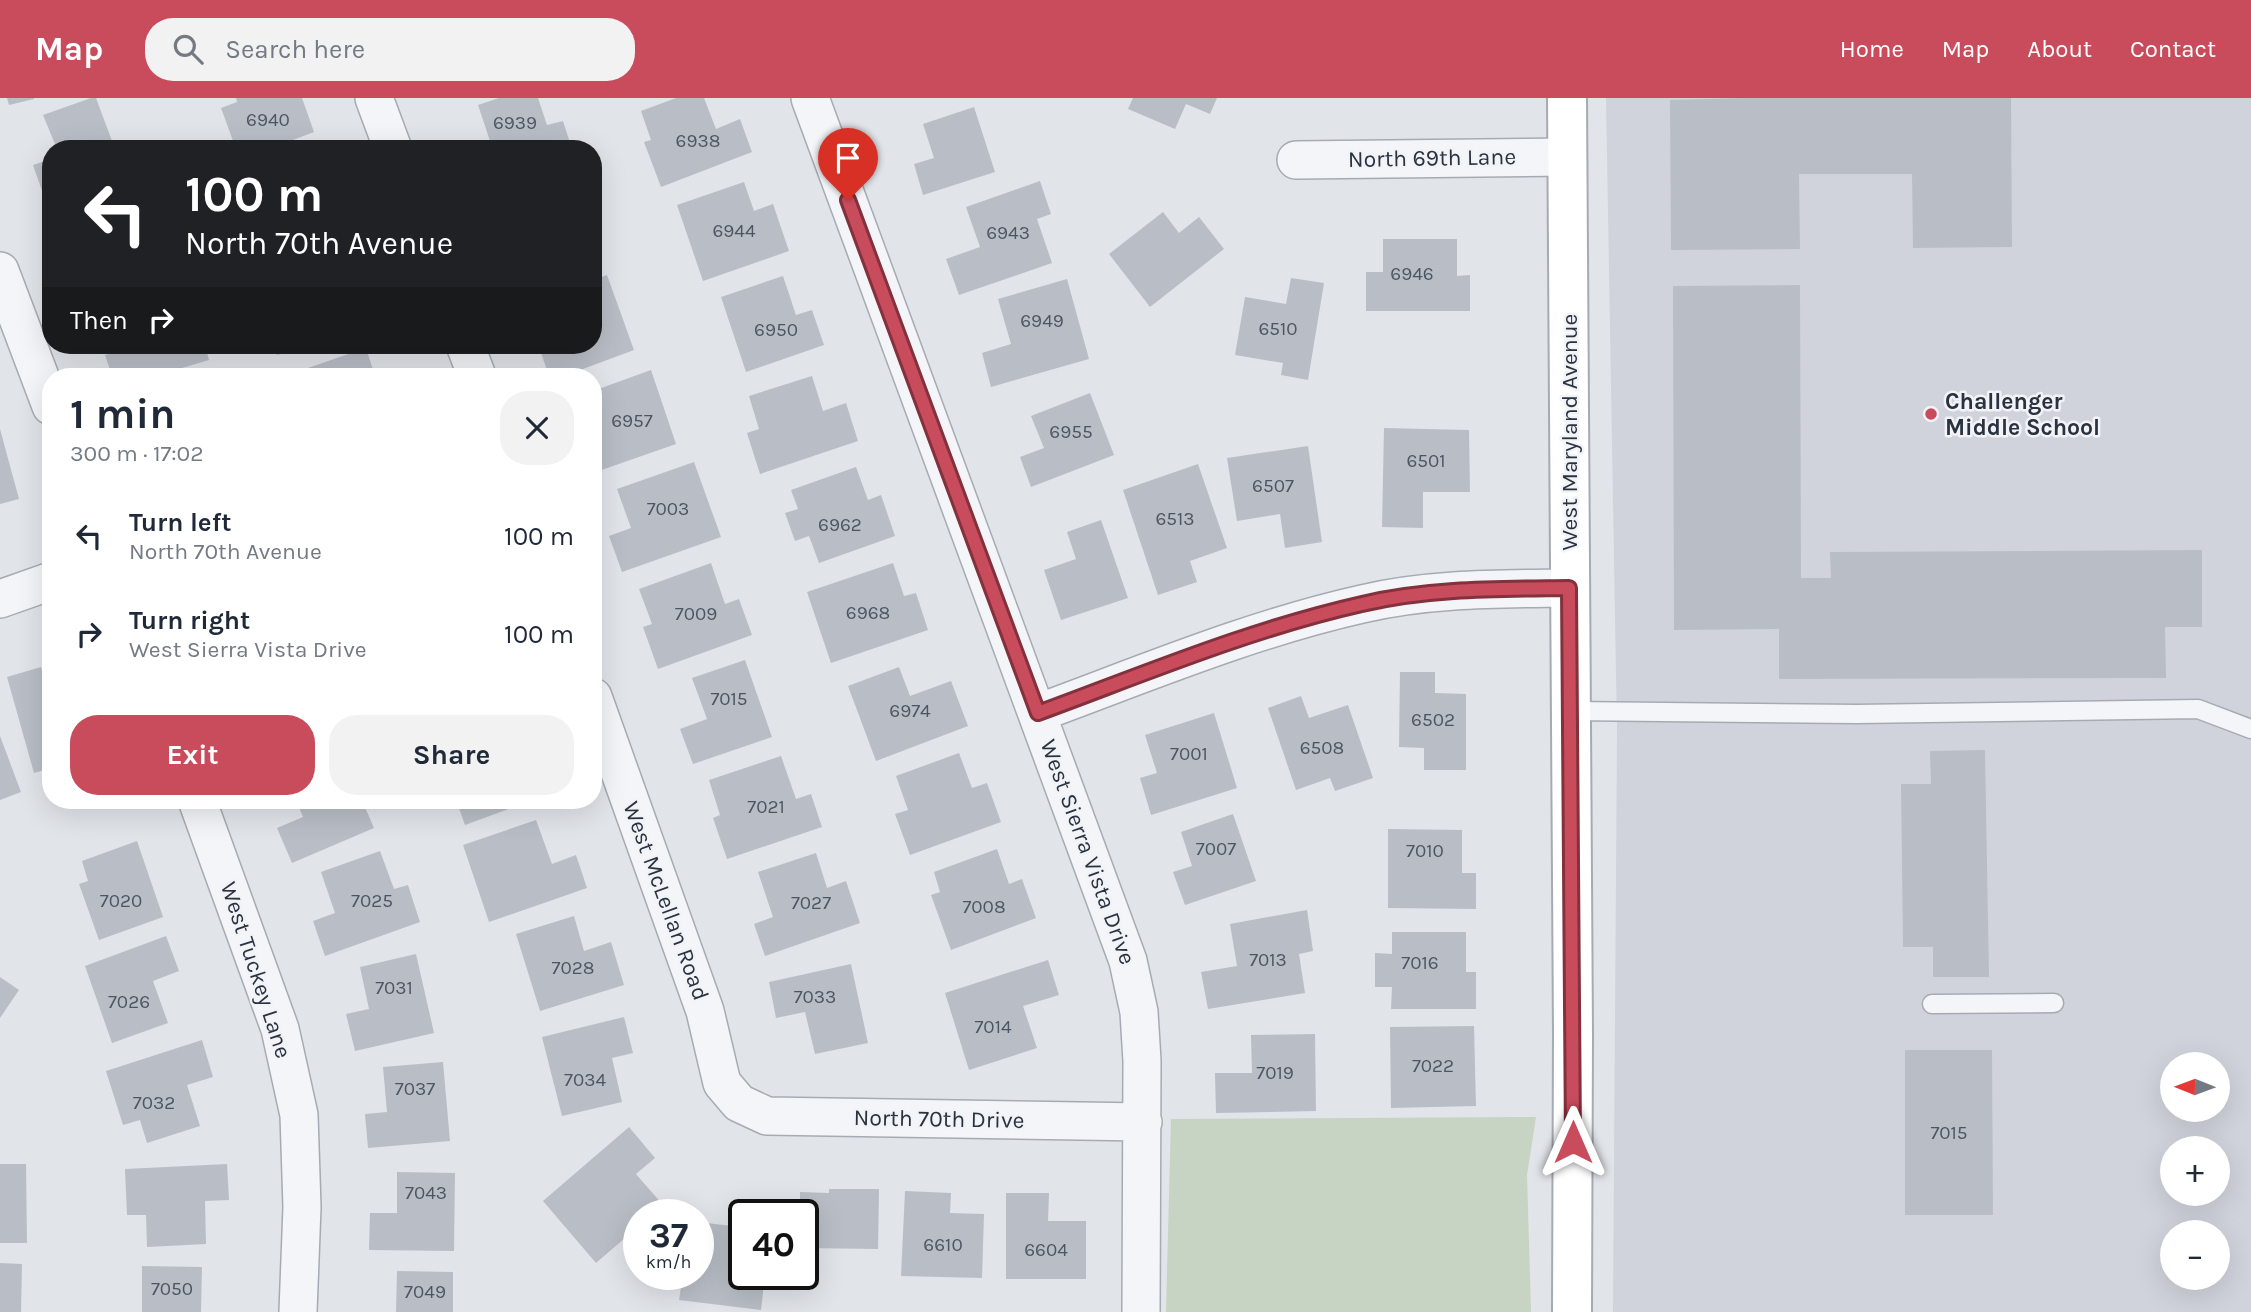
<!DOCTYPE html>
<meta charset="utf-8">
<style>
:root{--surface:#fff;--page:#f2f2f3;--text:#1f2937;--muted:#747a83;--accent:#c94c5d}
body{margin:0;font-family:Karla,sans-serif;background:var(--page);color:var(--text);height:100vh;display:flex;flex-direction:column;font-size:26px;white-space:nowrap}
*{box-sizing:border-box;margin:0}
p{font-size:23px;color:var(--muted)}
.icon{flex:none;width:38px;height:38px;fill:none;stroke:currentColor;stroke-width:2;stroke-linecap:round;stroke-linejoin:round}
.map{position:relative;flex:1;overflow:hidden}
.panel{position:absolute;left:42px;top:270px;width:560px;height:441px;display:flex;flex-direction:column;background:var(--surface);border-radius:28px;box-shadow:0 7px 28px #0002}
.panel>*{flex:none}
.banner{position:absolute;left:42px;top:42px;width:560px;height:214px;border-radius:28px;box-shadow:0 7px 28px #0002;background:#202124;color:#fff;overflow:hidden}
.needle{width:46px;rotate:271deg}
.controls{position:absolute;left:2160px;top:954px;display:grid;gap:14px}
.controls a{display:grid;place-items:center;width:70px;height:70px;border-radius:50%;background:var(--surface);box-shadow:0 7px 28px #0002;font-size:35px}
.speed{position:absolute;left:623px;top:1101px;display:flex;gap:14px;font-size:35px;font-weight:700;text-align:center}
.speed>*{display:grid;place-content:center;width:91px;height:91px;border-radius:50%;background:var(--surface);box-shadow:0 7px 28px #0002;line-height:1}
.speed small{font-size:18px;font-weight:400}
.speed .limit{border:4px solid #111;border-radius:10px;background:#fff;color:#111}
.pin{position:absolute;display:grid;place-items:center;width:60px;height:60px;color:#fff;margin:-72px -30px;border-radius:50% 50% 50% 0;rotate:-45deg;box-shadow:0 0 7px #0007}
.pin .icon{rotate:45deg}
.me{position:absolute;width:77px;margin:-38px;rotate:0deg;stroke-linejoin:round;filter:drop-shadow(0 0 5px #0008)}
.turn{display:flex;align-items:center;gap:24px;height:147px;padding:0 28px;font-size:32px}
.turn .icon{width:91px;height:91px;stroke-width:2.5}
.turn b{display:block;font-size:49px;line-height:60px}
.then{display:flex;align-items:center;height:66px;padding:0 28px;background:#0003;gap:14px;font-size:26px}
.round{display:grid;place-items:center;flex:none;width:74px;height:74px;border-radius:28px;background:var(--page)}
.summary{display:flex;align-items:center;justify-content:space-between;height:119px;padding:0 28px}
h1{font-size:42px;font-weight:700;line-height:52px}
.action{display:flex;gap:14px;margin-top:auto;padding:14px 28px}
.action a{flex:1;height:80px;border-radius:28px;background:var(--accent);color:#fff;font-size:28px;font-weight:700;line-height:80px;text-align:center}
.action a+a{background:var(--page);color:var(--text)}
ul{padding:0;list-style:none}
li{display:flex;align-items:center;gap:21px;height:98px;padding:0 28px}
li div{flex:1}
li b{display:block;font-size:26px}
li em{font-style:normal}
header{display:flex;align-items:center;gap:42px;box-sizing:border-box;height:98px;padding:0 35px;background:var(--accent);color:#fff}
header strong{font-size:33px}
nav{display:flex;gap:38px;margin-inline-start:auto;font-size:24px}
.search{width:490px;height:63px;background:var(--page);display:flex;align-items:center;gap:18px;box-sizing:border-box;padding:0 24px;border-radius:28px;color:var(--muted);font-size:26px}
.map>svg:first-child{display:block}
.built{fill:#d0d3db;fill-rule:evenodd}
.green{fill:#c7d3c3}
.building{fill:#b9bec6}
.lines{fill:none;stroke-linecap:round;stroke-linejoin:round}
.lane-casing{stroke:#a6abb3;stroke-width:21}
.street-casing{stroke:#a6abb3;stroke-width:40}
.secondary-casing{stroke:#a6abb3;stroke-width:42}
.lane{stroke:#f4f5f8;stroke-width:18}
.street{stroke:#f4f5f8;stroke-width:37}
.secondary{stroke:#fff;stroke-width:38}
.route-casing{stroke:#83313c;stroke-width:18}
.route{stroke:#c94c5d;stroke-width:12}
.poi-dot{fill:#c94c5d;stroke:#f1f3f7;stroke-width:2.5}
.labels{text-anchor:middle;dominant-baseline:central;stroke-width:5;stroke-linejoin:round;paint-order:stroke}
.number-label{font-size:19px;fill:#4e5562}
.street-label{font-size:23px;fill:#2a3240;stroke:#f1f3f7}
.poi-label{font-size:23px;font-weight:bold;fill:#2a3240;stroke:#f1f3f7;text-anchor:start}
</style>
<header>
<strong>Map</strong>
<div class="search"><svg class="icon" aria-label="search" viewBox="0 0 24 24"><circle cx="10" cy="10" r="6"/><path d="M15 15l6 6"/></svg>Search here</div>
<nav><a>Home</a><a>Map</a><a>About</a><a>Contact</a></nav>
</header>
<div class="map">
<svg width="2251" height="1214" viewBox="0 0 2251 1214">
<rect width="100%" height="100%" fill="#e1e4e9"/>
<path class="built" d="M1606,0H2251V1214H1613L1617,632ZM2172,966H2217V1012H2172ZM2172,1050H2217V1096H2172ZM2172,1134H2217V1180H2172Z"/>
<path class="green" d="M1536,1019L1527,1077L1531,1214H1166L1171,1021Z"/>
<path class="building" d="M7,0H34V1L9,7Z
M91,0H96L115,51H57L43,17Z
M236,0H302L314,34L269,51H236L221,10L237,4Z
M499,0H538L547,27L563,23L572,51H478L491,46L478,7Z
M676,0H704L716,31L740,21L752,54L661,89L644,44L651,42L641,13Z
M1133,0H1217L1210,16L1186,6L1175,31L1128,11Z
M1744,0H2011L2012,149L1913,150L1912,76H1799L1800,151L1671,152L1670,2Z
M974,9L995,74L923,97L914,66L934,60L923,26Z
M51,61V102L46,104L33,67Z
M1040,83L1051,116L1037,121L1052,165L959,197L946,161L980,149L966,109Z
M744,84L754,113L773,106L789,153L703,183L677,107Z
M1163,114L1179,135L1199,119L1224,151L1150,209L1109,156Z
M1383,141H1457V178L1470,177V213H1366V174H1383Z
M607,177L634,252L564,278H549L539,249L546,247H593V182Z
M783,178L796,217L812,212L824,247L746,274L721,199Z
M1291,180L1324,185L1308,282L1281,277L1283,265L1235,257L1245,199L1286,206Z
M1067,181L1089,261L991,289L982,255L1011,246L998,201Z
M1800,187L1801,480H1831L1830,454L2202,452V529H2165L2166,580L1779,581V531L1674,532L1673,188Z
M125,247H205L209,262L155,278H112L105,257L127,251Z
M274,247H313V248L277,257Z
M366,250L375,278H308L305,271Z
M651,272L676,346L593,375V333L599,331L593,315V293Z
M812,278L823,313L846,305L858,343L760,376L747,335L759,331L749,298Z
M1090,295L1114,357L1031,389L1020,359L1044,350L1031,318Z
M1384,330L1469,332L1470,394H1423V430L1382,429Z
M0,331L19,401L0,406Z
M1308,348L1322,444L1285,450L1280,416L1237,423L1227,360Z
M694,364L721,439L622,474L609,438L631,430L617,391Z
M1198,366L1227,450L1190,463L1197,484L1158,497L1123,392Z
M856,369L868,402L881,397L895,438L819,465L809,438L795,443L785,415L798,411L791,392Z
M1101,422L1128,500L1061,522L1044,472L1076,461L1067,434Z
M711,465L725,506L739,501L752,537L658,571L643,529L652,526L639,491Z
M893,465L904,498L916,495L928,532L831,565L807,494Z
M745,562L772,639L693,666L680,631L707,621L692,580Z
M41,569L48,592L51,591V670L34,675L7,579Z
M899,569L910,598L951,583L968,628L876,663L848,588Z
M1400,574H1435V595L1466,596V672H1424V650L1399,649Z
M1301,598L1309,620L1348,607L1373,680L1335,693L1330,680L1296,692L1268,610Z
M1214,615L1237,690L1151,717L1140,680L1157,675L1145,637Z
M0,638L21,694L0,702Z
M1985,652L1989,879H1933V849H1903L1901,686H1931L1930,653Z
M959,655L972,690L987,685L1001,724L910,757L895,716L908,712L896,678Z
M781,658L796,701L811,696L822,729L727,761L713,720L720,717L709,682Z
M296,702H362L374,730L292,765L277,730L303,719Z
M456,702H533L465,727Z
M1233,716L1256,783L1185,807L1173,774L1192,768L1181,734Z
M536,722L552,766L576,757L587,790L489,824L463,747Z
M1388,731L1462,732V775H1476V811L1388,810Z
M137,743L163,819L99,842L79,786L88,783L82,763Z
M997,751L1009,786L1022,781L1036,820L951,852L931,797L940,794L934,774Z
M380,753L394,791L408,787L420,824L325,858L313,823L335,815L321,774Z
M816,755L827,790L846,783L860,825L765,858L754,826L773,819L758,774Z
M1307,812L1313,853L1299,856L1305,895L1208,911L1201,874L1237,868L1230,826Z
M574,818L584,853L611,844L624,887L540,913L516,836Z
M1392,834H1466V874H1476V911H1391L1392,889H1375V855L1392,856Z
M166,838L179,873L153,883L168,925L112,945L85,868Z
M416,856L434,935L355,953L346,916L369,911L360,869Z
M1048,862L1059,897L1023,908L1037,950L969,972L945,895Z
M851,866L868,945L815,956L805,914L776,920L769,884Z
M0,879L19,892L0,920Z
M624,919L633,955L612,960L622,1004L562,1018L542,939Z
M1474,928L1476,1008L1391,1010L1390,929Z
M1315,936L1316,1013L1216,1015L1215,975H1252L1251,937Z
M202,942L213,979L187,987L200,1028L147,1045L140,1022L123,1027L106,973Z
M1905,952H1992L1993,1117H1905Z
M443,964L450,1043L368,1050L365,1016L387,1014L383,969Z
M629,1029L655,1060L636,1076L663,1107L652,1116H639V1128L596,1165L543,1103Z
M0,1066H26L27,1145H0Z
M227,1066L229,1102L205,1103L206,1146L147,1149L146,1117H127L125,1071Z
M397,1074L455,1075L454,1153L369,1152L370,1115H397Z
M829,1091H879L878,1151L803,1150V1116H800V1094L829,1095Z
M905,1093L951,1095L950,1115L984,1116L982,1180L901,1178Z
M1006,1095H1049L1048,1123H1086V1181H1006Z
M735,1104L773,1109L772,1116H744V1176H765L761,1212L679,1202L683,1176H698V1124L732,1128Z
M0,1165L22,1166L21,1214H0Z
M142,1168L202,1169L201,1214H142Z
M397,1173L453,1174V1214H396Z"/>
<g class="lines">
<g class="lane-casing">
<path id="lane" d="M1570,613L1857,616L2198,611L2251,631
M1932,906L2054,905"/>
</g>
<g class="street-casing">
<path id="street" d="M374,0L393,51
M810,0L1128,863L1139,914L1142,963L1141,1214
M1296,62L1567,59
M0,173L51,308
M465,247L477,278
M0,501L51,483
M593,599L705,913L722,985L739,1005L767,1018L1143,1024
M1038,615C1144,576 1251,531 1362,506C1430,490 1500,491 1569,490
M197,702L280,931L299,1017L302,1109L298,1214"/>
</g>
<g class="secondary-casing">
<path id="secondary" d="M1567,0L1573,937L1572,1214"/>
</g>
<use href="#lane" class="lane"/>
<use href="#street" class="street"/>
<use href="#secondary" class="secondary"/>
</g>
<g class="lines">
<g class="route-casing">
<path id="route" d="M848,102L1038,615C1144,576 1251,531 1362,506C1429,490 1500,491 1569,490L1573,1044"/>
</g>
<use href="#route" class="route"/>
</g>
<circle class="poi-dot" cx="1931" cy="316" r="7"/>
<g class="labels">
<g class="number-label">
<text x="268" y="22">6940</text>
<text x="515" y="25">6939</text>
<text x="698" y="43">6938</text>
<text x="734" y="133">6944</text>
<text x="1008" y="135">6943</text>
<text x="1412" y="176">6946</text>
<text x="1042" y="223">6949</text>
<text x="1278" y="231">6510</text>
<text x="776" y="232">6950</text>
<text x="632" y="323">6957</text>
<text x="1071" y="334">6955</text>
<text x="1426" y="363">6501</text>
<text x="1273" y="388">6507</text>
<text x="668" y="411">7003</text>
<text x="1175" y="421">6513</text>
<text x="840" y="427">6962</text>
<text x="868" y="515">6968</text>
<text x="696" y="516">7009</text>
<text x="729" y="601">7015</text>
<text x="910" y="613">6974</text>
<text x="1433" y="622">6502</text>
<text x="1322" y="650">6508</text>
<text x="1189" y="656">7001</text>
<text x="766" y="709">7021</text>
<text x="1216" y="751">7007</text>
<text x="1425" y="753">7010</text>
<text x="121" y="803">7020</text>
<text x="372" y="803">7025</text>
<text x="811" y="805">7027</text>
<text x="984" y="809">7008</text>
<text x="1268" y="862">7013</text>
<text x="1420" y="865">7016</text>
<text x="573" y="870">7028</text>
<text x="394" y="890">7031</text>
<text x="815" y="899">7033</text>
<text x="129" y="904">7026</text>
<text x="993" y="929">7014</text>
<text x="1433" y="968">7022</text>
<text x="1275" y="975">7019</text>
<text x="585" y="982">7034</text>
<text x="415" y="991">7037</text>
<text x="154" y="1005">7032</text>
<text x="1949" y="1035">7015</text>
<text x="426" y="1095">7043</text>
<text x="943" y="1147">6610</text>
<text x="1046" y="1152">6604</text>
<text x="172" y="1191">7050</text>
<text x="425" y="1194">7049</text>
</g>
<g class="street-label">
<text transform="translate(1432 60) rotate(-1)">North 69th Lane</text>
<text transform="translate(1569 334) rotate(-90)">West Maryland Avenue</text>
<text transform="translate(1088 754) rotate(70)">West Sierra Vista Drive</text>
<text transform="translate(666 803) rotate(70)">West McLellan Road</text>
<text transform="translate(256 872) rotate(72)">West Tuckey Lane</text>
<text transform="translate(939 1021) rotate(1)">North 70th Drive</text>
</g>
<g class="poi-label">
<text x="1945" y="303">Challenger<tspan x="1945" dy="26">Middle School</tspan></text>
</g>
</g>
</svg>
<div class="controls">
<a><svg class="needle" viewBox="-14 -14 28 28"><path d="M0-13l5 13h-10z" fill="#e53935"/><path d="M0 13l5-13h-10z" fill="#747a83"/></svg></a>
<a>+</a>
<a>−</a>
</div>
<div class="speed"><div>37<small>km/h</small></div><div class="limit">40</div></div>
<div class="pin" style="left:848px;top:102px;background:#d93025"><svg class="icon" aria-label="arrive" viewBox="0 0 24 24"><path d="M6 21V4h12l-3 4 3 4H6"/></svg></div>
<svg class="me" style="left:1573px;top:1044px" viewBox="-20 -20 40 40"><path d="M0-17L14 15 0 8-14 15z" fill="#c94c5d" stroke="#fff" stroke-width="4"/></svg>
<div class="banner">
<div class="turn"><svg class="icon" aria-label="left" viewBox="0 0 24 24"><path d="M17 20v-9H6M10 6l-5 5 5 5"/></svg><div><b>100 m</b>North 70th Avenue</div></div>
<div class="then">Then<svg class="icon" aria-label="right" viewBox="0 0 24 24"><path d="M7 20v-9h11M14 6l5 5-5 5"/></svg></div>
</div>
<section class="panel">
<div class="summary"><div><h1>1 min</h1><p>300 m · 17:02</p></div><a class="round"><svg class="icon" aria-label="close" viewBox="0 0 24 24"><path d="M6 6l12 12M18 6L6 18"/></svg></a></div>
<ul>
<li><svg class="icon" aria-label="left" viewBox="0 0 24 24"><path d="M17 20v-9H6M10 6l-5 5 5 5"/></svg><div><b>Turn left</b><p>North 70th Avenue</p></div><em>100 m</em></li>
<li><svg class="icon" aria-label="right" viewBox="0 0 24 24"><path d="M7 20v-9h11M14 6l5 5-5 5"/></svg><div><b>Turn right</b><p>West Sierra Vista Drive</p></div><em>100 m</em></li>
</ul>
<div class="action"><a>Exit</a><a>Share</a></div>
</section>
</div>
